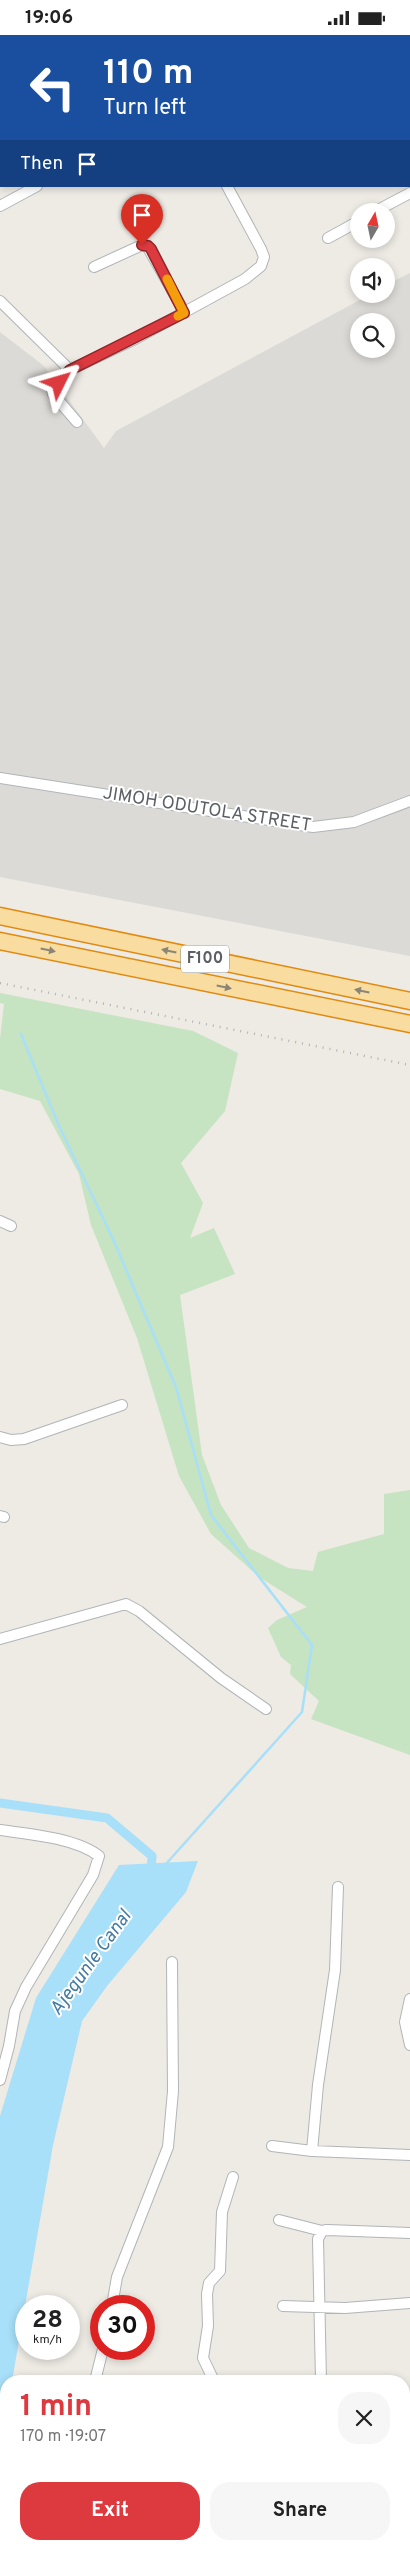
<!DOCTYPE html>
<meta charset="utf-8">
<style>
:root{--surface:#fff;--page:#f6f6f6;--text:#222;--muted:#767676;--accent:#dd3a3f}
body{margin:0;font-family:Overpass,sans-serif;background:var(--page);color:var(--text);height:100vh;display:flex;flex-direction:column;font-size:19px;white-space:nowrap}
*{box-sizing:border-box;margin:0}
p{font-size:16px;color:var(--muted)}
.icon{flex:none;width:28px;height:28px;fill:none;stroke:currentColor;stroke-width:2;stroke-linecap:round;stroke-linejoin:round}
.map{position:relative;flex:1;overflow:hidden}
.drawer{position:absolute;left:0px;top:2340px;width:410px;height:175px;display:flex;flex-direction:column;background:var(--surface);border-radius:20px 20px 0 0;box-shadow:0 2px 8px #0003}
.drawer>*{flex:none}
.banner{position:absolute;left:0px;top:0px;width:410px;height:152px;box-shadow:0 2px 8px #0003;background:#1a4fa0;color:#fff;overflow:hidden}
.needle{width:32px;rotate:9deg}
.controls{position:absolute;left:350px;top:168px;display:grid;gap:10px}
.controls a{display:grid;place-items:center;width:45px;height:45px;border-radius:50%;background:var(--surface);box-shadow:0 2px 8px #0003;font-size:25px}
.speed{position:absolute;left:15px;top:2260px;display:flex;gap:10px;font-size:25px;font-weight:700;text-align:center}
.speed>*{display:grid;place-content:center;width:65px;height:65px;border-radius:50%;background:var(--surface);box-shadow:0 2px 8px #0003;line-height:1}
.speed small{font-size:12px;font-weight:400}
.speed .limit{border:8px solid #d22;background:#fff;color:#111}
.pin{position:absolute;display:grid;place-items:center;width:42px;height:42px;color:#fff;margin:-51px -21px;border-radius:50% 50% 50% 0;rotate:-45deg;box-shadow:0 0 5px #0007}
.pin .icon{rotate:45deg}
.me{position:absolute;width:55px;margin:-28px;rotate:50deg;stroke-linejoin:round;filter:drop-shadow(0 0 4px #0008)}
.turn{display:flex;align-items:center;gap:18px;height:105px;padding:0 20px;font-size:22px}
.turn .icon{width:65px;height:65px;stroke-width:2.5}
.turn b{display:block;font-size:35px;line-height:42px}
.then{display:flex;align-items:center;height:48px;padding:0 20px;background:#0003;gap:10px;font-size:19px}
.round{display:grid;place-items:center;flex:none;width:52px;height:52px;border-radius:20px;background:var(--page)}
.overview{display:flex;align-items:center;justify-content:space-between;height:85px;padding:0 20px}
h1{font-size:30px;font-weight:700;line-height:38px;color:var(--accent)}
.cta{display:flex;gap:10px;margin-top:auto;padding:10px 20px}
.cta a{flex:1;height:58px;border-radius:20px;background:var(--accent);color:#fff;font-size:20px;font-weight:700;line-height:58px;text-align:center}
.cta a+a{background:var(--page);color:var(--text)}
.status{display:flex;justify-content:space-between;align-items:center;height:35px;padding:0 25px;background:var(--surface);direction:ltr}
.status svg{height:14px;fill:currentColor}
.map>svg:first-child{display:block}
.industrial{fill:#dcdad6;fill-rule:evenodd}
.green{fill:#c6e3c2}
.water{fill:#a8dff9}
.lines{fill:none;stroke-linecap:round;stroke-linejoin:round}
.stream{stroke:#a8dff9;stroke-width:2.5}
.canal{stroke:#a8dff9;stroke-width:9}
.minor-casing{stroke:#b1b5b8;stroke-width:12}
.trunk-casing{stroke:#e28a0f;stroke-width:19}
.minor{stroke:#fff;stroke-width:10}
.trunk{stroke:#f8dca0;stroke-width:16}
.rail{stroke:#b2b3b4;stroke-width:2.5;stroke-dasharray:1 6;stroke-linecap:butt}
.oneway{fill:#8b8576}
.route-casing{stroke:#902629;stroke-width:12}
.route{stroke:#dd3a3f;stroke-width:9}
.slow{stroke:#f59e0b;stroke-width:9}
.labels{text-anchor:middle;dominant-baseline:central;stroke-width:4;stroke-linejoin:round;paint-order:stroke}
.shield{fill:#fff;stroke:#8d9092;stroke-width:1}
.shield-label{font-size:16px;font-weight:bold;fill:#5c6064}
.street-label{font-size:18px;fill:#5c6064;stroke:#fff}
.water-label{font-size:19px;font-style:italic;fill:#437ba2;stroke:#fff}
</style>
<div class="status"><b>19:06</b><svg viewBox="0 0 49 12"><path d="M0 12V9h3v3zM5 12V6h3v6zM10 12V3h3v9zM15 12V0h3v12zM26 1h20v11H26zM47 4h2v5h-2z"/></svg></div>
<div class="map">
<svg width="410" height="2515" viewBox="0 0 410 2515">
<rect width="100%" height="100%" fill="#eeeae4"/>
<path class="industrial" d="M351,0H410V77L409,1H348Z
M410,238V921L0,842V297L44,331L104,413L116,396L371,259H386V250ZM359,286H386V314H359Z"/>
<path class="green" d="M0,958L193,996L238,1018L225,1076L181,1128L203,1168L190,1203L214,1193L235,1239L180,1260L202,1420L221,1470L249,1513L288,1533L313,1536L318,1517L384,1499V1459L410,1455V1720L311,1684L319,1666L290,1639L291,1630L281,1622L268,1593L277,1585L307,1572L259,1542L211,1499L179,1441L137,1303L91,1190L79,1139L40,1066L0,1054V1004L4,969L0,968Z"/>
<path class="water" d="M198,1826L186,1857L107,1951L82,1986L53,2110L12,2346H6V2493L0,2485V2081L36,1963L119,1830Z
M18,2509H64L73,2515H22Z"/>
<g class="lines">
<path class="stream" d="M21,999L59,1091L113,1204L176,1352L211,1480L312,1610L302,1677L165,1830"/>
<path class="canal" d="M0,1768L107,1783L152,1821L151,1839"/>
<g class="minor-casing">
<path id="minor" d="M323,1L325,0
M0,171L37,151
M376,176L410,158
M328,203L359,186
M94,232L142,210L147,211L185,278
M0,266L70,335
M77,387L53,359L52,355L70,335L137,303L245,244L261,231L264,222L261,214L227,151
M0,743L313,792L354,787L410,766
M0,1186L11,1191
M0,1402L11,1405L24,1404L122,1370
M0,1481L4,1482
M0,1604L126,1569L139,1576L221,1643L266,1674
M0,1795C29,1799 76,1803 99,1821L93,1840L26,1952L15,1976L9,2011L0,2045
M410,1964L405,1987L410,2010
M272,2111L312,2116L410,2120
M312,2116L318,2050L335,1935L338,1852
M279,2185L322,2196
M112,2271L117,2242L168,2112L173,2056L172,1927
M283,2271L345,2273L410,2268
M95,2346L103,2314
M214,2346L203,2323L208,2291L207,2259L209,2248L220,2236L222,2177L233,2142
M321,2346L318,2204L322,2196L327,2195L410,2198
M404,2372H410
M0,2428H6
M404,2455L410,2456
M123,2509V2515
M206,2515V2509"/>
</g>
<g class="trunk-casing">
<path id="trunk" d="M0,881L410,966
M0,906L410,989"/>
</g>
<use href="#minor" class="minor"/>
<use href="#trunk" class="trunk"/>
<path class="rail" d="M0,948L410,1030"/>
</g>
<defs><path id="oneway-solid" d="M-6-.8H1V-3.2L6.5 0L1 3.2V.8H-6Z" transform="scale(1.25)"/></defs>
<g class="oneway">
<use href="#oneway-solid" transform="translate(48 915) rotate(12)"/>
<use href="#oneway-solid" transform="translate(169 916) rotate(-168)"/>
<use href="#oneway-solid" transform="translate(224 952) rotate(12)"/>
<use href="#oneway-solid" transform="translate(362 956) rotate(-168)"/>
</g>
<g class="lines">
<g class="route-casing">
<path id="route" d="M59,348L70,335L184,278L151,214L148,211L142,210"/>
</g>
<use href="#route" class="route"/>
<path class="slow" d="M167,244L184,278L178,281"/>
</g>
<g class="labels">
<rect class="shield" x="181" y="910.5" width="48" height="27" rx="4"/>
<g class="shield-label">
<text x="205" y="924">F100</text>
</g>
<g class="street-label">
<text transform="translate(207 775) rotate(9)">JIMOH ODUTOLA STREET</text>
</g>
<g class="water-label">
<text transform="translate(91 1928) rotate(-54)">Ajegunle Canal</text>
</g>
</g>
</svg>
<div class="controls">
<a><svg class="needle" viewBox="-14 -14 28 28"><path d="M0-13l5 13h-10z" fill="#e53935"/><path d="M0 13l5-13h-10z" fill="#767676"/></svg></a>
<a><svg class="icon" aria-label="sound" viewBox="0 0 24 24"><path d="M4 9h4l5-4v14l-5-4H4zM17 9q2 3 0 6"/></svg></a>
<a><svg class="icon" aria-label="search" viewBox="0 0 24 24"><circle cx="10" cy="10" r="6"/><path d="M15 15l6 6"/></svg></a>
</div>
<div class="speed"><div>28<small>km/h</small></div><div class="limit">30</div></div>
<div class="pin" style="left:142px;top:210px;background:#d93025"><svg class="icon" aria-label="arrive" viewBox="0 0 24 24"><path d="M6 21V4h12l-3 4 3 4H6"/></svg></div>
<svg class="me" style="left:59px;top:348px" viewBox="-20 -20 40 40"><path d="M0-17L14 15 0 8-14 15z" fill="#dd3a3f" stroke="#fff" stroke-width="4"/></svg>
<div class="banner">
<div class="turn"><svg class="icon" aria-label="left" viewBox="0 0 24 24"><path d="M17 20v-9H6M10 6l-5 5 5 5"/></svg><div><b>110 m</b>Turn left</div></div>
<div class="then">Then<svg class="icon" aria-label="arrive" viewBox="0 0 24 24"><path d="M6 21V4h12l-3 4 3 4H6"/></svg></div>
</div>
<section class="drawer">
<div class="overview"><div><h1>1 min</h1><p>170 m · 19:07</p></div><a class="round"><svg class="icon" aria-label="close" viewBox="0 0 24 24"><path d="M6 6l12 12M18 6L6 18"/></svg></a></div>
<div class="cta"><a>Exit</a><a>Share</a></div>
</section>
</div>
